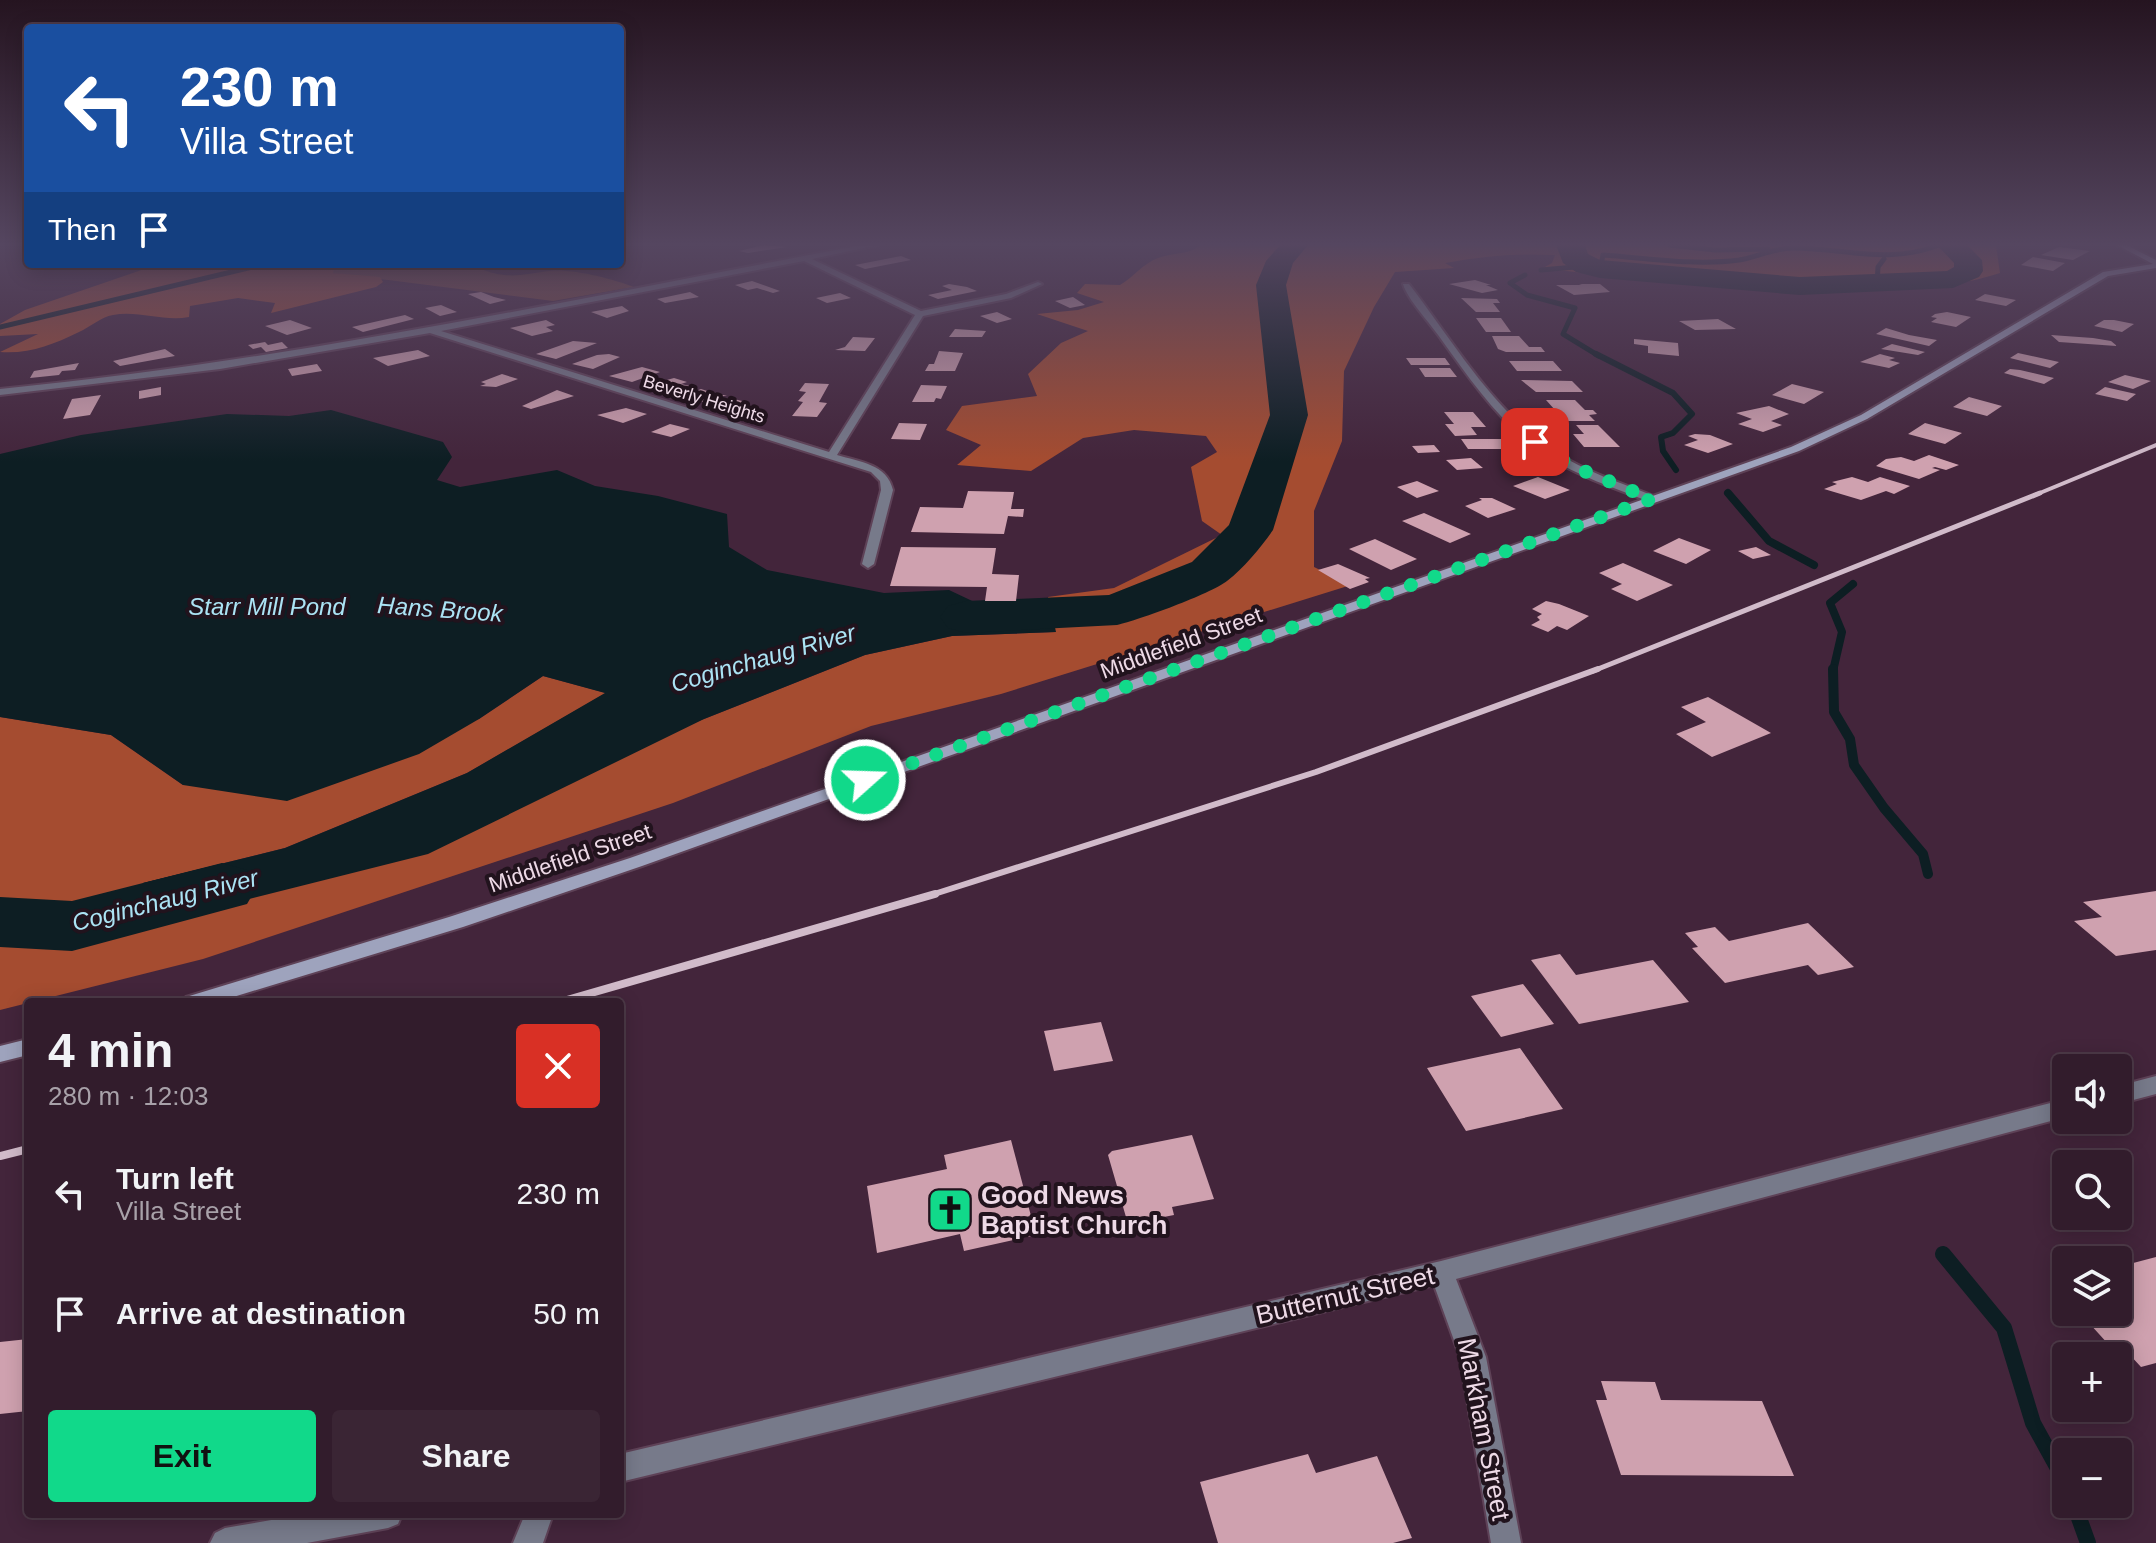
<!DOCTYPE html>
<meta charset="utf-8">
<style>
:root{--surface:#321c2c;--page:#3a2534;--text:#f1f3f6;--muted:#a8a1a9;--line:#4d3a48;--accent:#11d98a}
body{margin:0;font-family:Arial,sans-serif;background:var(--page);color:var(--text);height:100vh;display:flex;flex-direction:column;font-size:30px;white-space:nowrap}
*{box-sizing:border-box;margin:0}
p{font-size:26px;color:var(--muted)}
.icon{flex:none;width:44px;height:44px;fill:none;stroke:currentColor;stroke-width:2;stroke-linecap:round;stroke-linejoin:round}
.map{position:relative;flex:1;overflow:hidden}
.drawer{position:absolute;left:24px;top:998px;width:600px;height:520px;display:flex;flex-direction:column;background:var(--surface);border-radius:8px;box-shadow:0 4px 20px #0003,0 0 0 2px var(--line)}
.drawer>*{flex:none}
.banner{position:absolute;left:24px;top:24px;width:600px;height:244px;border-radius:8px;box-shadow:0 4px 20px #0003,0 0 0 2px var(--line);background:#1a4fa0;color:#fff;overflow:hidden}
.fabs{position:absolute;left:2052px;top:1054px;display:grid;gap:16px}
.fabs a{display:grid;place-items:center;width:80px;height:80px;border-radius:8px;background:var(--surface);box-shadow:0 4px 20px #0003,0 0 0 2px var(--line);font-size:40px}
.pin{position:absolute;display:grid;place-items:center;width:68px;height:68px;color:#fff;margin:-34px;border-radius:16px;box-shadow:0 4px 12px #0006}
.me{position:absolute;width:88px;margin:-44px;rotate:70deg;stroke-linejoin:round;filter:drop-shadow(0 0 6px #0008)}
.turn{display:flex;align-items:center;gap:28px;height:168px;padding:0 24px;font-size:36px}
.turn .icon{width:104px;height:104px;stroke-width:2.5}
.turn b{display:block;font-size:56px;line-height:68px}
.then{display:flex;align-items:center;height:76px;padding:0 24px;background:#0003;gap:16px;font-size:30px}
.round{display:grid;place-items:center;flex:none;width:84px;height:84px;border-radius:8px;background:var(--page)}
.headline{display:flex;align-items:center;justify-content:space-between;height:136px;padding:0 24px}
h1{font-size:48px;font-weight:700;line-height:60px}
.action{display:flex;gap:16px;margin-top:auto;padding:16px 24px}
.action a{flex:1;height:92px;border-radius:8px;background:var(--accent);color:#111;font-size:32px;font-weight:700;line-height:92px;text-align:center}
.action a+a{background:var(--page);color:var(--text)}
ul{padding:0;list-style:none}
li{display:flex;align-items:center;gap:24px;height:120px;padding:0 24px}
li div{flex:1}
li b{display:block;font-size:30px}
li em{font-style:normal}
.map>svg:first-child{display:block}
.green{fill:#7d4838}
.forest{fill:#a54c30}
.water{fill:#0d1e23}
.lines{fill:none;stroke-linecap:round;stroke-linejoin:round}
.stream-far4{stroke:#0d1e23;stroke-width:5}
.stream-far3{stroke:#0d1e23;stroke-width:6}
.stream-far2{stroke:#0d1e23;stroke-width:8}
.stream-far1{stroke:#0d1e23;stroke-width:10}
.stream{stroke:#0d1e23;stroke-width:16}
.river{fill:#0d1e23;fill-rule:evenodd}
.building{fill:#cfa1af}
.minor-casing{stroke:#5e4257;stroke-width:4}
.secondary-casing{stroke:#5e4257;stroke-width:4}
.minor{fill:#777a8a;fill-rule:evenodd}
.secondary{fill:#9ea3bd;fill-rule:evenodd}
.rail-far3{stroke:#d1bbca;stroke-width:4}
.rail-far2{stroke:#d1bbca;stroke-width:5}
.rail-far1{stroke:#d1bbca;stroke-width:6}
.rail{stroke:#d1bbca;stroke-width:8}
.route{stroke:#11d98a;stroke-width:14;stroke-dasharray:0 25.2}
.labels{text-anchor:middle;dominant-baseline:central;stroke-width:8;stroke-linejoin:round;paint-order:stroke}
.far-street-label{font-size:18px;fill:#eedae7;stroke:#21131d}
.street-label{font-size:22px;fill:#eedae7;stroke:#21131d}
.water-label{font-size:24px;font-style:italic;fill:#abe3f4;stroke:#21131d}
.near-poi-label{font-size:26px;font-weight:bold;fill:#eedae7;stroke:#21131d;text-anchor:start}
.near-street-label{font-size:26px;fill:#eedae7;stroke:#21131d}
</style>
<div class="map">
<svg width="2156" height="1543" viewBox="0 0 2156 1543">
<rect width="100%" height="100%" fill="#43253b"/>
<path class="green" d="M321,264H478L476,267C505,280 520,275 549,271C571,268 613,279 634,287L553,301L333,273Z"/>
<path class="forest" d="M1201,245H1996L2000,273C1960,286 1926,287 1885,289C1771,296 1657,283 1543,268L1552,263L1555,255C1514,253 1484,256 1445,263L1454,268L1395,272L1374,307L1344,371L1342,441L1314,511V567L1351,585L1001,694L871,726L673,803L203,959L0,1010V717L111,735L183,785L479,719L543,676L606,693L467,773L285,848L143,883L134,927L704,719L865,655L952,636L1055,632L1048,597L1114,588L1222,535L1202,521L1191,467L1217,452L1206,436L1134,430L1083,438L1031,471L957,465L981,445L946,430L962,406L1037,396L1028,374L1061,343L1088,331L1037,314L1078,310L1104,302L1077,293L1085,284L1120,285C1134,277 1142,264 1158,258C1173,252 1187,256 1201,245Z
M159,264L335,265L333,273L380,277L383,282L376,287L271,313L275,303L238,298L190,306L189,317C164,322 138,310 113,315C101,317 90,327 79,332C52,345 30,354 0,352L38,334L0,336V324L25,310Z"/>
<path class="water" d="M331,410L443,442L452,457L437,480L460,487L557,470L595,486L658,496L727,514L729,547L767,570L884,593L949,590L985,607L1050,605L1056,632L952,636L865,655L704,719L428,854L134,928L143,883L285,848L467,773L605,693L543,676L479,719L419,754L287,801L183,785L111,735L0,717V454L81,435L227,414L289,416Z"/>
<g class="lines">
<path class="stream-far4" d="M1670,245L1715,250L1768,249
M1600,269L1603,255C1647,258 1694,266 1739,260C1758,257 1773,248 1793,248C1846,248 1886,265 1939,245
M1541,270L1586,266
M1525,275L1510,283L1527,295L1575,308L1563,334L1599,356
M1877,285L1878,267L1884,259
M0,327L265,264"/>
<path class="stream-far3" d="M1596,354L1673,393L1692,414L1673,433L1661,437L1663,451L1676,470"/>
<path class="stream-far2" d="M1728,493L1769,541L1814,565
M1833,671L1842,632L1830,603L1853,584"/>
<path class="stream-far1" d="M1833,669L1834,712L1850,739L1854,765L1884,808L1923,854L1928,874"/>
<path class="stream" d="M1943,1254L2004,1328L2033,1423L2066,1483
M2074,1504L2088,1543"/>
<path class="river" d="M1280,245H1308L1293,263L1286,285L1308,415L1273,530C1261,547 1244,568 1227,581C1210,594 1139,620 1117,625L966,633L948,628L940,617L948,606L966,601L1109,595L1192,562L1229,525L1270,415L1256,285L1266,261Z
M1556,245H1585L1588,254L1600,260L1800,277L1947,271L1954,267V263L1937,245H1967L1982,260L1983,271L1979,277L1953,288L1800,295L1600,278L1576,272L1563,263Z
M222,863L247,870L257,887L247,904L72,951L0,947V897L72,901Z"/>
</g>
<path class="building" d="M764,245L787,247L748,253L739,251Z
M2059,247L2090,251L2073,260L2041,255Z
M901,256L911,260L865,269L855,265Z
M2033,257L2065,263L2053,271L2021,265Z
M1475,280L1491,285H1486L1498,290L1482,293L1449,284Z
M752,281L780,291L773,293L757,288L748,290L735,285Z
M949,284L967,287L977,291L938,299L928,295L952,290L942,286Z
M1579,284H1600L1610,292L1574,295L1556,285H1582Z
M481,292L494,297L506,300L490,304L468,294Z
M690,292L699,297L665,303L657,299Z
M840,293L851,298L827,303L816,298Z
M1985,294L2016,300L2006,306L1975,300Z
M1073,297L1085,305L1070,308L1055,301Z
M1461,298L1497,299L1500,303H1493L1500,312H1476Z
M441,305L457,312L440,316L425,308Z
M622,306L629,311L607,318L591,312Z
M997,312L1012,319L997,323L980,316Z
M1947,312L1971,317L1956,327L1931,322L1937,318L1931,317L1935,314Z
M405,315L414,319L363,332L352,327Z
M1476,318H1501L1511,332H1486Z
M1718,319L1736,329L1695,330L1679,321Z
M290,320L312,328L287,335L265,326Z
M546,320L555,325L546,327L553,331L532,336L510,328Z
M2104,320H2114L2134,324L2122,332L2094,326Z
M1886,328L1909,335L1937,340L1929,346L1876,334Z
M955,329L986,331L982,337H949Z
M2051,335L2093,338L2111,341L2117,346L2059,342Z
M1492,336H1519L1529,347H1541L1545,352H1506L1498,349Z
M853,337L875,338L865,351L835,350L845,347Z
M1634,339L1678,343L1679,356L1648,353V346L1634,344Z
M573,341L597,343L556,359L536,354Z
M265,342L268,345L282,342L288,348L266,352L261,347L253,349L248,345Z
M1892,344L1925,352L1918,355L1881,349Z
M165,349L175,356L120,366L113,361Z
M418,350L430,356L388,366L373,358Z
M939,351L963,353L955,371H925L929,364H934Z
M2018,353L2059,362L2050,368L2010,358Z
M609,354L620,357L593,369L572,364L597,355Z
M1880,354L1895,358L1889,360L1900,363L1889,368L1860,362Z
M1406,358H1445L1450,365H1411Z
M1509,361H1553L1562,371H1517Z
M79,363L75,370L62,371L59,375L30,378L34,371Z
M317,364L322,371L292,376L288,369Z
M642,367L660,372L632,382L609,376Z
M1419,368H1450L1457,377H1425Z
M2010,369L2020,370L2054,378L2044,384L2004,373Z
M502,374L518,379L496,387L480,386L486,384L481,382Z
M2125,375L2151,381L2133,389L2108,382Z
M674,378L687,382L681,384L690,386L672,394L645,386Z
M1521,380L1572,381L1583,392H1536Z
M805,383L829,384L819,402L827,403L817,417L792,416L803,402L798,401L806,392L799,391Z
M1792,384L1824,392L1804,404L1772,395Z
M921,385L947,386L941,399L936,398L934,402H912Z
M161,387V395L139,399V391Z
M2105,387L2136,394L2127,401L2095,394Z
M701,389L720,395H727L702,402L683,396Z
M557,390L574,396L531,409L522,406Z
M101,395L90,415L63,419L72,399Z
M1969,397L2002,406L1987,416L1953,407Z
M734,399L750,403L732,411L716,407Z
M1546,400H1575L1585,410H1593L1597,414L1589,415L1595,421H1565Z
M1769,406L1789,414L1771,421L1782,425L1763,432L1738,424L1752,419L1736,413Z
M626,408L647,414L623,423L597,415Z
M1444,412H1473L1486,427H1471L1477,435L1455,436L1445,424H1454Z
M899,423L927,424L920,440L891,439Z
M1925,423L1962,433L1945,444L1908,434Z
M670,424L690,429L671,437L651,432Z
M1576,425H1598L1620,447H1584L1573,434H1584Z
M1695,434L1710,435L1733,444L1708,453L1684,445L1698,440L1688,436Z
M1461,439H1501L1508,449H1468Z
M1434,445L1440,452L1418,453L1412,446Z
M1929,455L1959,465L1946,470L1935,467L1932,468L1940,470L1919,479L1876,466L1886,459L1901,457L1914,461Z
M1471,458L1483,468L1457,470L1446,460Z
M1538,477L1570,490L1545,499L1513,486Z
M1852,477L1868,482L1880,477L1910,486L1894,494L1886,491L1861,500L1824,489L1837,484L1832,482Z
M1417,481L1439,491L1417,498L1397,487Z
M968,491L1014,492L1011,509H1024L1023,517L1008,516L1004,534L911,532L920,507L963,508Z
M1479,498H1492L1516,509L1488,518L1465,506L1482,500Z
M1424,513L1471,534L1450,543L1402,521Z
M1679,538L1711,550L1686,564L1653,551Z
M1375,539L1417,559L1391,570L1349,549Z
M901,547L996,548L992,574L1019,575L1016,601H985L987,587L890,586Z
M1756,547L1771,555L1753,559L1738,551Z
M1623,563L1673,585L1637,601L1611,589L1622,584L1599,573Z
M1338,564L1370,578L1365,579L1369,582L1350,589L1318,570Z
M1546,601L1559,604L1589,616L1567,630L1557,626L1548,632L1531,625L1540,620L1537,617L1542,614L1532,609Z
M1708,697L1771,733L1712,757L1676,734L1706,722L1681,707Z
M2156,891V950L2116,956L2074,921L2102,917L2083,902Z
M1808,923L1854,967L1818,975L1808,965L1725,983L1692,948L1698,947L1685,933L1715,927L1729,941Z
M1560,954L1576,975L1653,960L1689,1002L1579,1024L1531,960Z
M1523,984L1554,1024L1501,1037L1471,996Z
M1101,1022L1113,1061L1054,1071L1044,1031Z
M1520,1048L1563,1109L1466,1131L1427,1068Z
M1192,1135L1214,1199L1172,1207L1174,1215L1128,1224L1108,1155L1112,1151Z
M1011,1140L1036,1235L964,1251L960,1234L877,1253L867,1186L947,1169L944,1155Z
M2156,1257V1363L2141,1367L2118,1342L2109,1345L2079,1312H2118V1267Z
M28,1339V1411L0,1414V1342Z
M1601,1381L1655,1382L1661,1400L1762,1401L1794,1476L1621,1475L1596,1400H1607Z
M1308,1454L1316,1473L1377,1456L1412,1538L1393,1543H1218L1200,1482Z"/>
<g class="lines">
<g class="minor-casing">
<path id="minor" d="M862,245H878L812,259L921,311L1006,294L1038,282L1042,284L1011,298L923,316L837,455C860,462 887,464 893,490L874,564L868,568L862,564L881,490L880,481L871,472L430,333L220,369L0,395V389C293,360 574,299 862,245ZM804,261L915,315L829,452L441,331Z
M1403,284H1409C1453,341 1493,411 1554,451C1585,472 1622,483 1656,497V501H1648C1614,488 1578,476 1547,456C1503,427 1471,381 1441,339C1431,324 1407,299 1403,284Z
M2156,1076V1094L2118,1104V1086Z
M2066,1099V1117L1456,1279L1486,1357L1521,1543H1491L1460,1357L1434,1285L620,1482V1454L1441,1261Z
M306,1514H402L398,1524L388,1528L307,1543H210L215,1533L225,1528Z
M525,1514H553L543,1543H513Z"/>
</g>
<g class="secondary-casing">
<path id="secondary" d="M2117,245H2126L2156,260V268L2108,276L1867,419L1799,451L642,866L463,927L217,1002H183L186,997L449,917L630,858L1791,447L1861,415L2103,272L2153,264Z
M28,1039V1055L0,1062V1046Z"/>
</g>
<use href="#minor" class="minor"/>
<use href="#secondary" class="secondary"/>
<path class="rail-far3" d="M2035,495L2156,445"/>
<path class="rail-far2" d="M1593,671L2040,493"/>
<path class="rail-far1" d="M928,896L1316,772L1598,669"/>
<path class="rail" d="M560,1002L935,894
M0,1156L28,1149"/>
</g>
<linearGradient id="sky" x2="0" y2="1"><stop stop-color="#251420"/><stop offset="0.53" stop-color="#554660"/><stop offset="1" stop-color="#554660" stop-opacity="0"/></linearGradient>
<rect width="2156" height="461" fill="url(#sky)"/>
<g class="lines">
<path class="route" d="M865,780L1652,499L1572,466L1535,442"/>
</g>
<defs>
<g id="church-square" transform="scale(2.3)"><rect x="-9" y="-9" width="18" height="18" rx="4" fill="#11d98a" stroke="#21131d"/><path d="M-1.2-6h2.4v3.5h3.3v2.4h-3.3V6h-2.4V-.1h-3.3v-2.4h3.3Z" fill="#111"/></g>
</defs>
<g fill-rule="evenodd">
<use href="#church-square" x="950" y="1210"/>
</g>
<g class="labels">
<g class="far-street-label">
<text transform="translate(704 399) rotate(17)">Beverly Heights</text>
</g>
<g class="street-label">
<text transform="translate(1181 643) rotate(-20)">Middlefield Street</text>
<text transform="translate(570 858) rotate(-19)">Middlefield Street</text>
</g>
<g class="water-label">
<text x="267" y="606">Starr Mill Pond</text>
<text transform="translate(440 609) rotate(4)">Hans Brook</text>
<text transform="translate(763 658) rotate(-16)">Coginchaug River</text>
<text transform="translate(165 900) rotate(-14)">Coginchaug River</text>
</g>
<g class="near-poi-label">
<text x="981" y="1195">Good News<tspan x="981" dy="30">Baptist Church</tspan></text>
</g>
<g class="near-street-label">
<text transform="translate(1345 1295) rotate(-13)">Butternut Street</text>
<text transform="translate(1484 1429) rotate(79)">Markham Street</text>
</g>
</g>
</svg>
<div class="fabs">
<a><svg class="icon" aria-label="sound" viewBox="0 0 24 24"><path d="M4 9h4l5-4v14l-5-4H4zM17 9q2 3 0 6"/></svg></a>
<a><svg class="icon" aria-label="search" viewBox="0 0 24 24"><circle cx="10" cy="10" r="6"/><path d="M15 15l6 6"/></svg></a>
<a><svg class="icon" aria-label="layers" viewBox="0 0 24 24"><path d="M12 4l9 5-9 5-9-5zM3 14l9 5 9-5"/></svg></a>
<a>+</a>
<a>−</a>
</div>
<div class="pin" style="left:1535px;top:442px;background:#d93025"><svg class="icon" aria-label="arrive" viewBox="0 0 24 24"><path d="M6 21V4h12l-3 4 3 4H6"/></svg></div>
<svg class="me" style="left:865px;top:780px" viewBox="-20 -20 40 40"><circle r="17" fill="#11d98a" stroke="#fff" stroke-width="3"/><path d="M0-11L8 9 0 5-8 9z" fill="#fff"/></svg>
<div class="banner">
<div class="turn"><svg class="icon" aria-label="left" viewBox="0 0 24 24"><path d="M17 20v-9H6M10 6l-5 5 5 5"/></svg><div><b>230 m</b>Villa Street</div></div>
<div class="then">Then<svg class="icon" aria-label="arrive" viewBox="0 0 24 24"><path d="M6 21V4h12l-3 4 3 4H6"/></svg></div>
</div>
<section class="drawer">
<div class="headline"><div><h1>4 min</h1><p>280 m · 12:03</p></div><a class="round" style="background:#d93025;color:#fff"><svg class="icon" aria-label="close" viewBox="0 0 24 24"><path d="M6 6l12 12M18 6L6 18"/></svg></a></div>
<ul>
<li><svg class="icon" aria-label="left" viewBox="0 0 24 24"><path d="M17 20v-9H6M10 6l-5 5 5 5"/></svg><div><b>Turn left</b><p>Villa Street</p></div><em>230 m</em></li>
<li><svg class="icon" aria-label="arrive" viewBox="0 0 24 24"><path d="M6 21V4h12l-3 4 3 4H6"/></svg><div><b>Arrive at destination</b></div><em>50 m</em></li>
</ul>
<div class="action"><a>Exit</a><a>Share</a></div>
</section>
</div>
